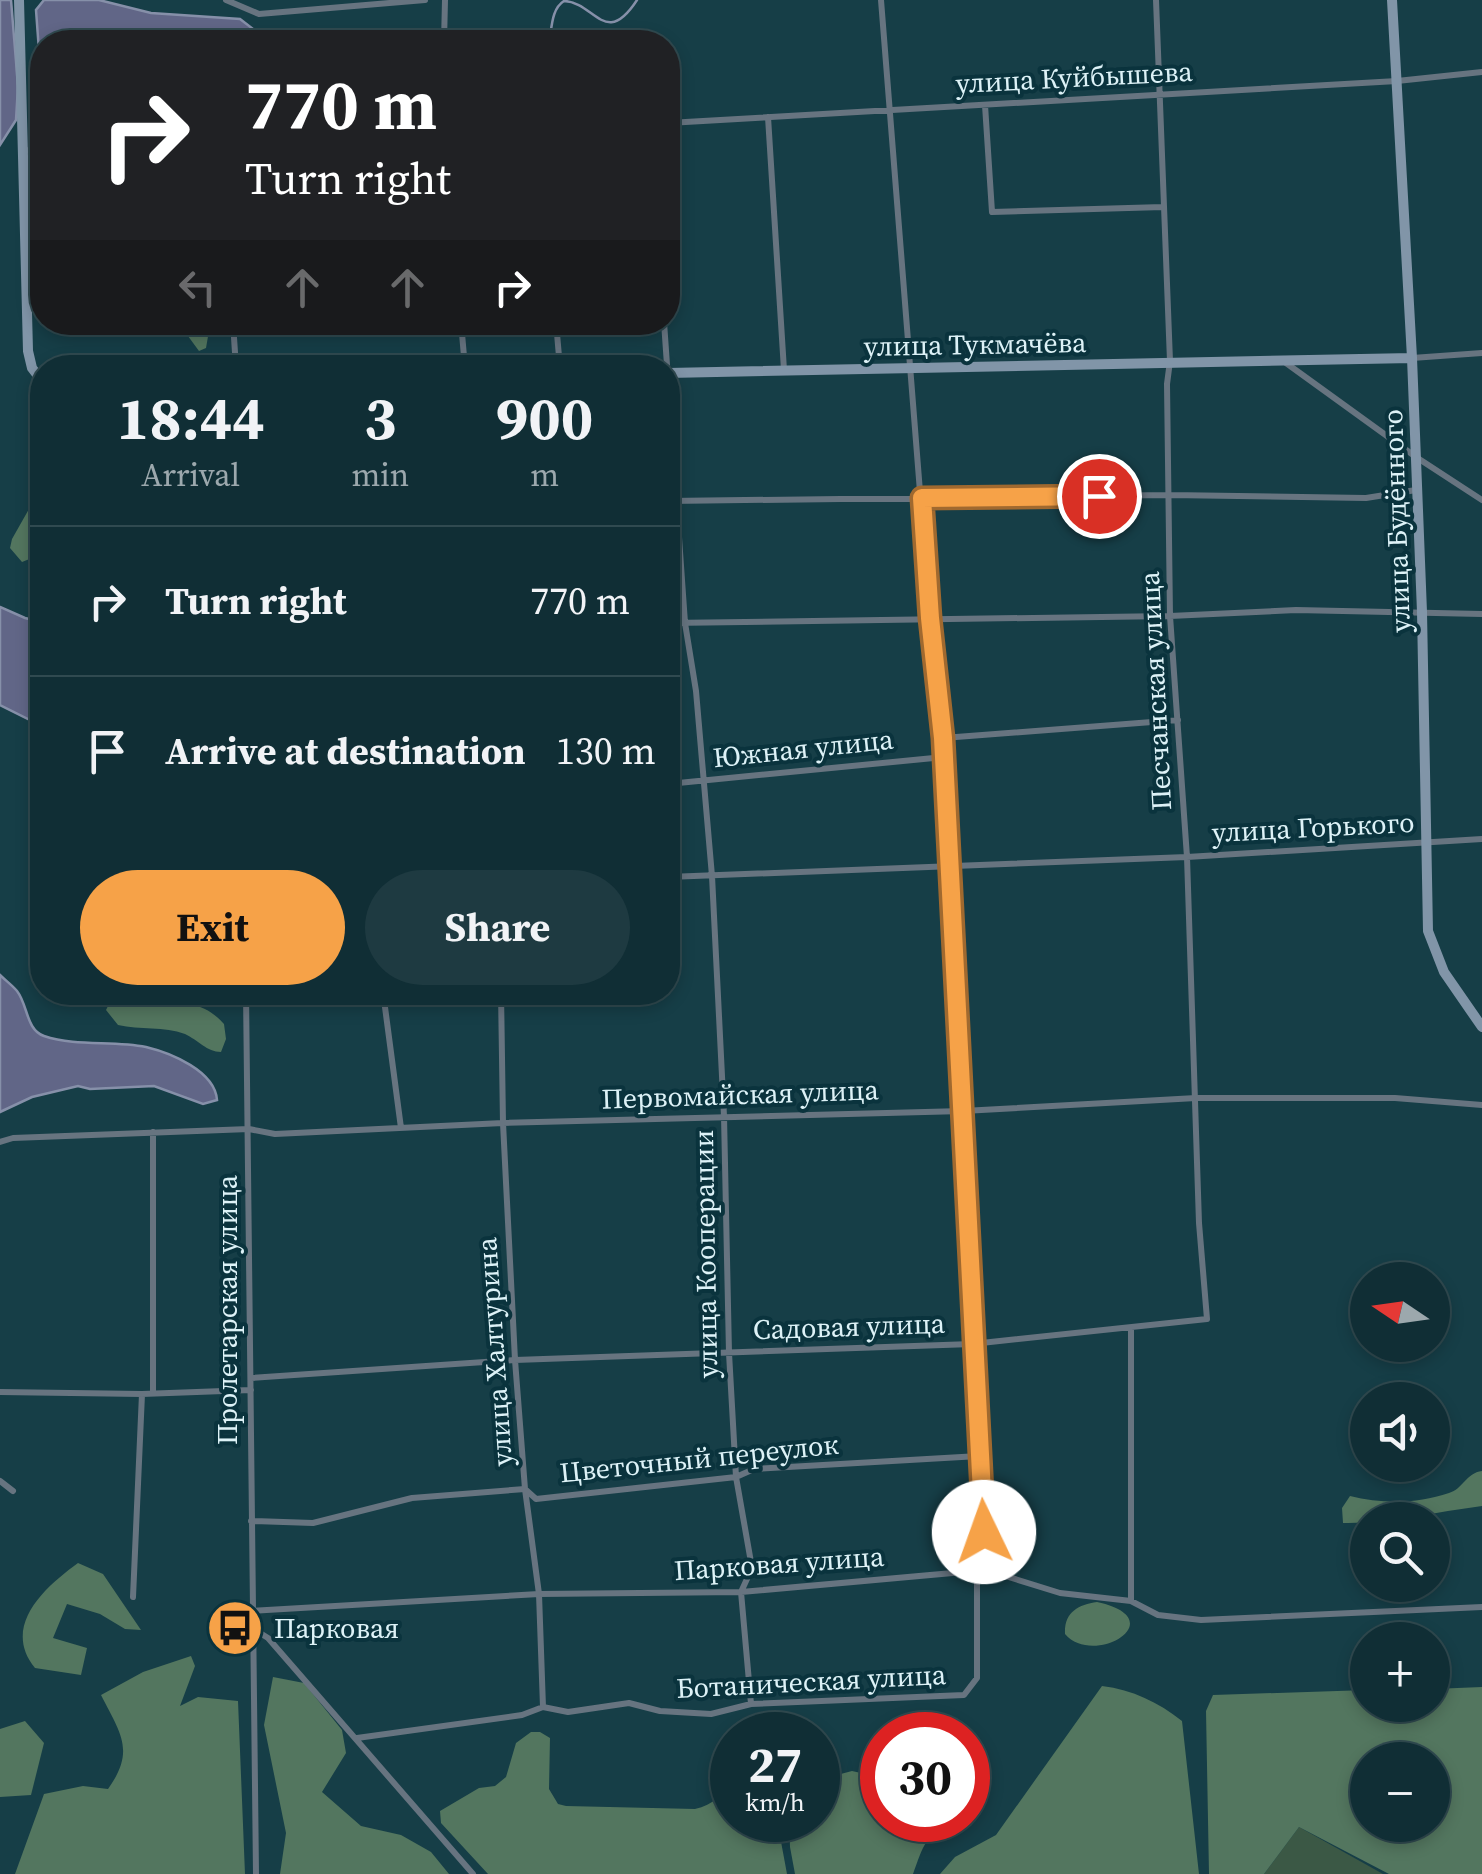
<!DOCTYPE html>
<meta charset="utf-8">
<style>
:root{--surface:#102e35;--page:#1e3a41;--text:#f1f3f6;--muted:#9ca8ad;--line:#304a50;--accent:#f6a248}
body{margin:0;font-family:"Source Serif 4",serif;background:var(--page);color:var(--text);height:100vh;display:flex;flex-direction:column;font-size:38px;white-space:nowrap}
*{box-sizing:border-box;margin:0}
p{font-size:32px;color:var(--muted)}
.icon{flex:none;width:55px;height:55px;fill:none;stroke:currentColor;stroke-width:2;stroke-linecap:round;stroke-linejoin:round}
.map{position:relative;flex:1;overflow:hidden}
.details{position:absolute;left:30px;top:355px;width:650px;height:650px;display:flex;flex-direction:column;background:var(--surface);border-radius:40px;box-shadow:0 5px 15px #0003,0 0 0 2px var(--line)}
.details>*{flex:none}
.guide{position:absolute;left:30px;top:30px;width:650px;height:305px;border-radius:40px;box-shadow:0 5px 15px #0003,0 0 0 2px var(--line);background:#202124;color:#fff;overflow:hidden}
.needle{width:65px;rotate:283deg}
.fabs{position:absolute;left:1350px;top:1262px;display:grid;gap:20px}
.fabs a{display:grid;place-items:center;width:100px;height:100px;border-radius:50%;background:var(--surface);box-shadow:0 5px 15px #0003,0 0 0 2px var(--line);font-size:50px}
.speed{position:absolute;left:710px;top:1712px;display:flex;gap:20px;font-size:50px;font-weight:700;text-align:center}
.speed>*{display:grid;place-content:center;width:130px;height:130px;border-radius:50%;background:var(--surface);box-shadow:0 5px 15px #0003,0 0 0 2px var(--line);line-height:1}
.speed small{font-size:25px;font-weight:400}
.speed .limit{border:15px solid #d22;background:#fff;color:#111}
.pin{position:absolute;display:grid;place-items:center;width:85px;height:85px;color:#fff;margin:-42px;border:5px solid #fff;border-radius:50%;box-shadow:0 2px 10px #0007}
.me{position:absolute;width:110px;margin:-55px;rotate:357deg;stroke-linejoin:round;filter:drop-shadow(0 0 8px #0008)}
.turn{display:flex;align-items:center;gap:35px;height:210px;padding:0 50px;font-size:45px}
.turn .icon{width:130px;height:130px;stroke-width:2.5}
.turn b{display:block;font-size:70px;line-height:85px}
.lanes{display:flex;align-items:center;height:95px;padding:0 50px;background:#0003;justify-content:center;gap:50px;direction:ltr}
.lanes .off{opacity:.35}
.eta{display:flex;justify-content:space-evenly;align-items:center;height:170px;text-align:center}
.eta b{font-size:60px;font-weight:700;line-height:70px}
.cta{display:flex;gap:20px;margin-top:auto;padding:20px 50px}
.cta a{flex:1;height:115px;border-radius:60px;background:var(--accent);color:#111;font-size:40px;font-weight:700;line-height:115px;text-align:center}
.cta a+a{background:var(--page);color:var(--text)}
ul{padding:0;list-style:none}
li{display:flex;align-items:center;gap:30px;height:150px;padding:0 50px;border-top:2px solid var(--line)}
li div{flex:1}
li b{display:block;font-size:38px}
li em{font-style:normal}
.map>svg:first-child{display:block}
.green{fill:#3b5845}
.forest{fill:#53765f;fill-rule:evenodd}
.water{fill:#616687;stroke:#8690a9;stroke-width:2.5}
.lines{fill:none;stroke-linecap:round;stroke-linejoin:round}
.stream{stroke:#8690a9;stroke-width:2.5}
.street{stroke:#677480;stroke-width:6}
.secondary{stroke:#8195a8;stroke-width:10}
.route-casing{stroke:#a0692f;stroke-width:25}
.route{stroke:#f6a248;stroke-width:18}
.labels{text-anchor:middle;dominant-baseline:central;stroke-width:8;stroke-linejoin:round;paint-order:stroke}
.street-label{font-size:28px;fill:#ddf2f7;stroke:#0a333d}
.poi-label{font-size:28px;fill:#ddf2f7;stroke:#0a333d;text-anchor:start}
</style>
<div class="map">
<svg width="1482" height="1874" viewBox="0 0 1482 1874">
<rect width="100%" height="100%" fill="#163e47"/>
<path class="green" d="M1299,1827L1383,1874H1264Z"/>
<path class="forest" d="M123,322H208L210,325L206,348L199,351L185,332L136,335L124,329Z
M42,486V554L22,562L10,548L12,539Z
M156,1001C183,1002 205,1002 224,1024L226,1039L221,1052C207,1052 198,1040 185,1034C164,1026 140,1030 118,1025L106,1010L108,1006Z
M1482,1471V1506C1435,1512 1386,1524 1343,1523L1342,1508L1350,1496C1382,1504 1417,1504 1449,1493C1463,1489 1466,1473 1482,1471Z
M78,1563L103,1574L141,1630L125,1629L100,1614L67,1604L53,1638L87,1648L81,1675L35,1668C1,1626 45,1587 78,1563Z
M1097,1602C1175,1619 1094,1668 1065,1634C1064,1612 1078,1605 1097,1602Z
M191,1656L195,1666L180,1706L198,1697L238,1701L245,1874H15L44,1794L83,1786L108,1789C136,1750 120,1733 101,1695L143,1672Z
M273,1677L304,1683L342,1730L346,1753L322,1792L361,1826L401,1835L431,1852L449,1874H280L286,1833L264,1725Z
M1102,1686C1133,1690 1158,1702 1182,1721L1199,1874H940L955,1857L996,1835Z
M1482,1687V1874H1389L1299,1827L1264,1874H1209L1206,1711L1213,1695L1367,1690L1368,1705H1432L1433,1689ZM1432,1760V1825H1368V1760Z
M25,1721L44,1743L31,1795L0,1797V1729Z
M531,1732H540L550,1738L549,1789L558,1804L566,1806L695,1809C713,1805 724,1794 732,1778V1820H777L787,1874H488L441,1823L440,1811L479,1788L495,1786L506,1777L516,1743Z
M852,1771L861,1773L882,1791V1820H968V1797L974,1813L971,1826C963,1828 955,1826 946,1828C925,1832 920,1856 913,1874H795L790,1847L789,1820H818V1780Z"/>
<path class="water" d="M0,0H11L18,86L16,120L0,145Z
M44,0H99L151,13L240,19L270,42H285H42V92L36,10Z
M0,607L25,618L42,622V726L0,705Z
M0,975C5,980 12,985 17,991C28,1005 26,1030 44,1036C77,1047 113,1040 146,1047C171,1053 215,1071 217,1100L203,1104L154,1086L90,1089L78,1086L32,1097L0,1112Z"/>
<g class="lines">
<path class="stream" d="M464,42L469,36L515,42
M549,42C552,29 551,9 564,1C595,2 605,49 637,0"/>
<path class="street" d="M226,0L259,14L425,0
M881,0L930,618L943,738L986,1570
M444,42L445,0
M985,105L992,212L1163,207
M768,117L784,370
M668,123L1397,81L1482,72
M25,150L42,152
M233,322L236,368
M461,322L465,368
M556,322L560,368
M664,322L685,623L696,691L712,876L724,1116L729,1353L736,1477L752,1568L741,1592L751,1704
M1412,358L1482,353
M1286,363L1416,457L1482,500
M668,501L1170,495L1366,498L1416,490
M668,623L1170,616L1296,610L1482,614
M943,738L1178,720
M668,784L944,757
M668,877L1187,857L1482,839
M246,992L256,1874
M383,992L401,1128
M501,992L503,1123L515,1360L525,1489L539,1594L543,1707
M0,1142L13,1138L249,1129L275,1134L503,1123L963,1111L1196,1098H1395L1482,1105
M251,1378L515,1360L972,1344L1207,1319L1199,1223L1187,857L1170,616L1167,384L1170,361L1156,0
M0,1392L142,1394L251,1390
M153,1393V1132
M0,1481L13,1491
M251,1521L313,1523L412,1498L525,1489L536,1499L736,1477L754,1469L979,1456
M133,1597L142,1394
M1131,1601V1328
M251,1611L539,1594L741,1592L986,1570L1060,1593L1131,1601L1158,1615L1201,1620L1482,1607
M252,1628L268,1638L473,1874
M357,1738L522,1715L543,1707L568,1712L629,1703L660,1711L711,1714L751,1704L964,1695L977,1678V1571"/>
<path class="secondary" d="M19,0L28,351L32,368L42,381
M1392,0L1412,358L1422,612L1428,931L1444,972L1482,1027
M668,373L1412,358"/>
</g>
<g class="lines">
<g class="route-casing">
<path id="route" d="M984,1532L943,738L930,618L922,498L1099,496"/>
</g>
<use href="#route" class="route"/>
</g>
<defs>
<g id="bus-disc" transform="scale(2.875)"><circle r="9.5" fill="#f6a248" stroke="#0a333d"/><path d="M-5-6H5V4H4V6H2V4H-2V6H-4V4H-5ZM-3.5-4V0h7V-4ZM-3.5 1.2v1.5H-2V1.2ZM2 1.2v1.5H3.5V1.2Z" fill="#111"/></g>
</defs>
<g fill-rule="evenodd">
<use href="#bus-disc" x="235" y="1628"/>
</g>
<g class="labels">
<g class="street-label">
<text transform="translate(1074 77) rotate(-3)">улица Куйбышева</text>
<text transform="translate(975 344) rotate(-1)">улица Тукмачёва</text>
<text transform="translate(1396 521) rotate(-92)">улица Будённого</text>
<text transform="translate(1155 691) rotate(-93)">Песчанская улица</text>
<text transform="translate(803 748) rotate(-6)">Южная улица</text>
<text transform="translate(1313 827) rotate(-3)">улица Горького</text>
<text transform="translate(740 1094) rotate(-2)">Первомайская улица</text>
<text transform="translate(705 1254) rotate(-91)">улица Кооперации</text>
<text transform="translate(227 1310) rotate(-90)">Пролетарская улица</text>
<text transform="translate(849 1326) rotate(-2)">Садовая улица</text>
<text transform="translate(494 1352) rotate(-94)">улица Халтурина</text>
<text transform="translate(699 1458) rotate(-6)">Цветочный переулок</text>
<text transform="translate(779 1563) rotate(-4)">Парковая улица</text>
<text transform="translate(811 1681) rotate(-3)">Ботаническая улица</text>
</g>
<g class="poi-label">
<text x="274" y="1628">Парковая</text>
</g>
</g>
</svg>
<div class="fabs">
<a><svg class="needle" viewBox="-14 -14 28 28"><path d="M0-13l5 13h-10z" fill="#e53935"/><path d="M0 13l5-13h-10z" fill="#9ca8ad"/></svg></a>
<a><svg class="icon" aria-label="sound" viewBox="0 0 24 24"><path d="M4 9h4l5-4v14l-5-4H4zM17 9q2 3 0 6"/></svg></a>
<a><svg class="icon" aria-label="search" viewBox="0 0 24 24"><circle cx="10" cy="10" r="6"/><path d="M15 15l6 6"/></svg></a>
<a>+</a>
<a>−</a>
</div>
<div class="speed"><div>27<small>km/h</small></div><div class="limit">30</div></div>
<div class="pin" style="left:1099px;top:496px;background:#d93025"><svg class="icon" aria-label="arrive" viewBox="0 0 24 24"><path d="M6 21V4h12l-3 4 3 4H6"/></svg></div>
<svg class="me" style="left:984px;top:1532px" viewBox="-20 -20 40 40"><circle r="19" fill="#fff"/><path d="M0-13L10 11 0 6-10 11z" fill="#f6a248"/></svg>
<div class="guide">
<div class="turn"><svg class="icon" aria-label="right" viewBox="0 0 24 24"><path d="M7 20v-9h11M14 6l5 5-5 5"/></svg><div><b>770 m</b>Turn right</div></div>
<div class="lanes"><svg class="icon off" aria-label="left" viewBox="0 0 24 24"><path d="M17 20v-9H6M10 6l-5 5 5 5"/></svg><svg class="icon off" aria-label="ahead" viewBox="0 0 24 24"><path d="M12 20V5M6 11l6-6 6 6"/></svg><svg class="icon off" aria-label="ahead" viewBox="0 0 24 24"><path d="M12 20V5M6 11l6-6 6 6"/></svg><svg class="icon" aria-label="right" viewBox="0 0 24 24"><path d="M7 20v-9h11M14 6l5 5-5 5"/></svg></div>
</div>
<section class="details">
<div class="eta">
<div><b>18:44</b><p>Arrival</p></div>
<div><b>3</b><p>min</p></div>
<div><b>900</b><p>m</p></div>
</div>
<ul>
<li><svg class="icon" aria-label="right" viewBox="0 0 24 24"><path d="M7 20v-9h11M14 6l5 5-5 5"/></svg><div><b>Turn right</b></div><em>770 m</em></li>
<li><svg class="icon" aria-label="arrive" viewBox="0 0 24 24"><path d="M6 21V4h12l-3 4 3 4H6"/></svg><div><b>Arrive at destination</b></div><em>130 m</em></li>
</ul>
<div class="cta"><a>Exit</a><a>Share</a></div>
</section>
</div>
